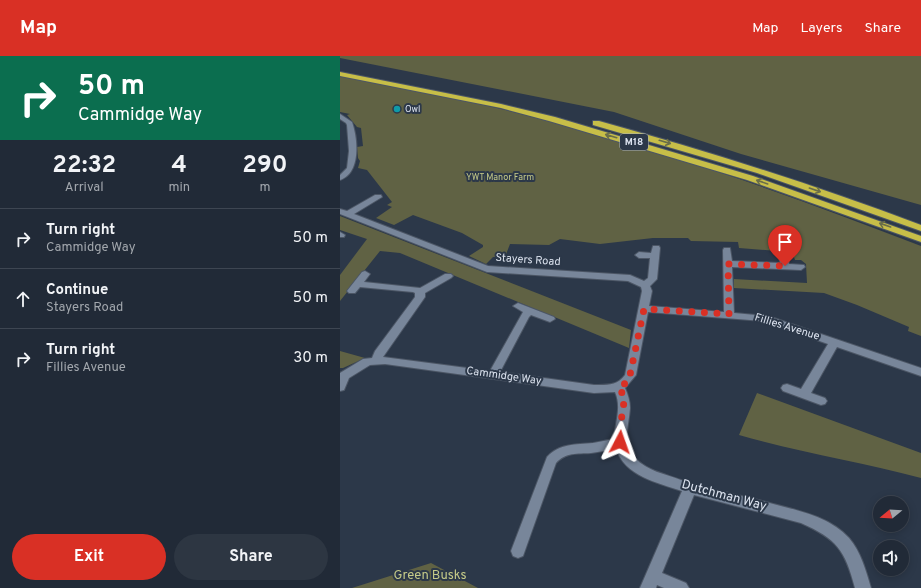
<!DOCTYPE html>
<style>
:root{--surface:#212a37;--page:#2d3642;--text:#f1f3f6;--muted:#a2a7ad;--line:#3e4652;--accent:#d93025}
body{margin:0;font-family:Overpass,sans-serif;background:var(--page);color:var(--text);height:100vh;display:flex;flex-direction:column;font-size:15px;white-space:nowrap}
*{box-sizing:border-box;margin:0}
p{font-size:13px;color:var(--muted)}
.icon{flex:none;width:22px;height:22px;fill:none;stroke:currentColor;stroke-width:2;stroke-linecap:round;stroke-linejoin:round}
.map{position:relative;flex:1;overflow:hidden}
.sheet{display:flex;flex-direction:column;background:var(--surface);width:340px}
.sheet>*{flex:none}
.guide{background:#0b6e4f;color:#fff;overflow:hidden}
.needle{width:26px;rotate:252deg}
.tools{position:absolute;left:533px;top:440px;display:grid;gap:8px}
.tools a{display:grid;place-items:center;width:36px;height:36px;border-radius:50%;background:var(--surface);box-shadow:0 2px 10px #0003,0 0 0 1px var(--line);font-size:20px}
.pin{position:absolute;display:grid;place-items:center;width:34px;height:34px;color:#fff;margin:-41px -17px;border-radius:50% 50% 50% 0;rotate:-45deg;box-shadow:0 0 4px #0007}
.pin .icon{rotate:45deg}
.me{position:absolute;width:44px;margin:-22px;rotate:4deg;stroke-linejoin:round;filter:drop-shadow(0 0 3px #0008)}
.turn{display:flex;align-items:center;gap:14px;height:84px;padding:0 12px;font-size:18px}
.turn .icon{width:52px;height:52px;stroke-width:2.5}
.turn b{display:block;font-size:28px;line-height:34px}
.eta{display:flex;justify-content:space-evenly;align-items:center;height:68px;text-align:center}
.eta b{font-size:24px;font-weight:700;line-height:28px}
.button{display:flex;gap:8px;margin-top:auto;padding:8px 12px}
.button a{flex:1;height:46px;border-radius:24px;background:var(--accent);color:#fff;font-size:16px;font-weight:700;line-height:46px;text-align:center}
.button a+a{background:var(--page);color:var(--text)}
ul{padding:0;list-style:none}
li{display:flex;align-items:center;gap:12px;height:60px;padding:0 12px;border-top:1px solid var(--line)}
li div{flex:1}
li b{display:block;font-size:15px}
li em{font-style:normal}
header{display:flex;align-items:center;gap:24px;box-sizing:border-box;height:56px;padding:0 20px;background:var(--accent);color:#fff}
header strong{font-size:19px}
nav{display:flex;gap:22px;margin-inline-start:auto;font-size:14px}
main{display:flex;flex:1;min-height:0}
.map>svg:first-child{display:block}
.green{fill:#606244}
.lines{fill:none;stroke-linecap:round;stroke-linejoin:round}
.minor-casing{stroke:#4c5665;stroke-width:2}
.highway-casing{stroke:#4c5665;stroke-width:2}
.minor{fill:#78869a;fill-rule:evenodd}
.highway{fill:#c7be48;fill-rule:evenodd}
.oneway{stroke:#6a6e49}
.route{stroke:#d93025;stroke-width:7;stroke-dasharray:0 12.6}
.culture-dot{fill:#0f9aa8;stroke:#2c3849;stroke-width:1.5}
.labels{text-anchor:middle;dominant-baseline:central;stroke-width:4;stroke-linejoin:round;paint-order:stroke}
.far-poi-label{font-size:9px;fill:#dce3ef;stroke:#2c3849;text-anchor:start}
.far-park-label{font-size:9px;fill:#c5ca88;stroke:#2c3849}
.shield{fill:#2c3849;stroke:#a7b0bd;stroke-width:1}
.shield-label{font-size:10px;font-weight:bold;fill:#dce3ef}
.street-label{font-size:11px;fill:#dce3ef;stroke:#2c3849}
.near-street-label{font-size:13px;fill:#dce3ef;stroke:#2c3849}
.near-park-label{font-size:13px;fill:#c5ca88;stroke:#2c3849}
</style>
<header>
<strong>Map</strong>
<nav><a>Map</a><a>Layers</a><a>Share</a></nav>
</header>
<main>
<section class="sheet">
<div class="guide">
<div class="turn"><svg class="icon" aria-label="right" viewBox="0 0 24 24"><path d="M7 20v-9h11M14 6l5 5-5 5"/></svg><div><b>50 m</b>Cammidge Way</div></div>
</div>
<div class="eta">
<div><b>22:32</b><p>Arrival</p></div>
<div><b>4</b><p>min</p></div>
<div><b>290</b><p>m</p></div>
</div>
<ul>
<li><svg class="icon" aria-label="right" viewBox="0 0 24 24"><path d="M7 20v-9h11M14 6l5 5-5 5"/></svg><div><b>Turn right</b><p>Cammidge Way</p></div><em>50 m</em></li>
<li><svg class="icon" aria-label="ahead" viewBox="0 0 24 24"><path d="M12 20V5M6 11l6-6 6 6"/></svg><div><b>Continue</b><p>Stayers Road</p></div><em>50 m</em></li>
<li><svg class="icon" aria-label="right" viewBox="0 0 24 24"><path d="M7 20v-9h11M14 6l5 5-5 5"/></svg><div><b>Turn right</b><p>Fillies Avenue</p></div><em>30 m</em></li>
</ul>
<div class="button"><a>Exit</a><a>Share</a></div>
</section>
<div class="map">
<svg width="581" height="532" viewBox="0 0 581 532">
<rect width="100%" height="100%" fill="#2c3849"/>
<path class="green" d="M0,0H581V149L401,98L274,56L0,2Z
M0,20C78,34 155,50 232,71C350,103 467,146 581,190V280L568,275L569,271L517,249L484,237L394,232V223L467,227L466,208L461,204H455L453,198L450,196L399,192L398,186L351,185L348,182H313L260,188L220,183L209,189L170,188L165,201H153L146,208L129,200L143,191V189L122,177L73,159L54,169L36,162L52,151L47,149L52,146L27,114L18,112L20,105L18,102L17,91L23,90L21,72L17,71L7,59L10,58L0,56Z
M0,160L291,274L289,292L60,197L40,195L0,245V219L27,183L0,174Z
M0,295L25,302L3,312H0Z
M417,337L581,397V422C521,406 459,396 399,379Z
M91,507L138,532H12Z"/>
<g class="lines">
<g class="minor-casing">
<path id="minor" d="M0,58L12,66C18,83 21,117 0,124V119L7,112L9,95L7,69L6,67L0,63Z
M35,139H41L42,141L14,158L148,210L290,219L304,225L308,222L310,202H299L295,199L299,196L311,197L313,190H319L320,192L317,223L310,230L312,235L309,250L384,256L383,194L384,192H390L392,205L440,207L439,198L443,195L447,198L449,208L464,209L465,211L461,214L392,211L394,257L428,260L581,312V320L497,291L471,337L485,342L487,345L485,348L481,349L443,335L441,332L443,329L447,328L461,333L488,288L423,265L308,256L296,319L285,332C288,339 290,345 290,352C289,370 281,387 295,402C307,415 325,418 341,424C369,433 398,439 426,446C454,454 488,459 509,482C521,496 526,515 531,532H515C505,494 497,483 461,467L354,439L322,517L346,527L349,532H324L317,529L316,532H300L342,435C318,427 284,420 276,392C268,394 260,396 251,397C237,398 226,396 216,407L183,500L178,502L173,500L171,495L207,401C220,387 235,389 253,387C260,386 267,384 274,383C275,367 282,351 275,336L254,337L45,308L30,309L9,322L4,334L0,335V317L23,303L32,302L35,295L75,241V237L73,236L20,231L15,237H9L7,235L22,216L25,215L30,218L24,226L80,232L105,218H111L113,220L111,222L85,237V241L43,301L150,315L183,256L173,250L178,247L214,261L215,263L210,266L191,259L189,261L160,316L254,329C267,329 277,330 285,319L302,235L301,231L288,225L147,216L0,158V153L7,155Z
M0,176L5,179L4,181H0Z"/>
</g>
<g class="highway-casing">
<path id="highway" d="M0,16L161,48L215,61L413,120L581,180V186L407,124L209,65L161,52L0,20Z
M253,65H259C368,95 475,129 581,169V175L417,117L253,69Z"/>
</g>
<use href="#minor" class="minor"/>
<use href="#highway" class="highway"/>
</g>
<defs><path id="oneway-shaft" d="M-6 0H5M1.5-3L5.5 0L1.5 3" fill="none" stroke-width="1.6" stroke-linecap="round" stroke-linejoin="round"/></defs>
<g class="oneway">
<use href="#oneway-shaft" transform="translate(271 80) rotate(-164)"/>
<use href="#oneway-shaft" transform="translate(325 86) rotate(16)"/>
<use href="#oneway-shaft" transform="translate(422 126) rotate(-161)"/>
<use href="#oneway-shaft" transform="translate(475 134) rotate(19)"/>
<use href="#oneway-shaft" transform="translate(545 169) rotate(-161)"/>
</g>
<g class="lines">
<path class="route" d="M280,386L279,379L284,346V341L279,331L286,327L290,319L304,253L389,258L388,208L445,210"/>
</g>
<circle class="culture-dot" cx="57" cy="53" r="4"/>
<g class="labels">
<g class="far-poi-label">
<text x="65" y="53">Owl</text>
</g>
<g class="far-park-label">
<text x="160" y="121">YWT Manor Farm</text>
</g>
<rect class="shield" x="280" y="78" width="28" height="16" rx="3"/>
<g class="shield-label">
<text x="294" y="86">M18</text>
</g>
<g class="street-label">
<text transform="translate(188 204) rotate(4)">Stayers Road</text>
<text transform="translate(447 271) rotate(17)">Fillies Avenue</text>
<text transform="translate(164 320) rotate(8)">Cammidge Way</text>
</g>
<g class="near-street-label">
<text transform="translate(384 440) rotate(15)">Dutchman Way</text>
</g>
<g class="near-park-label">
<text x="90" y="520">Green Busks</text>
</g>
</g>
</svg>
<div class="tools">
<a><svg class="needle" viewBox="-14 -14 28 28"><path d="M0-13l5 13h-10z" fill="#e53935"/><path d="M0 13l5-13h-10z" fill="#a2a7ad"/></svg></a>
<a><svg class="icon" aria-label="sound" viewBox="0 0 24 24"><path d="M4 9h4l5-4v14l-5-4H4zM17 9q2 3 0 6"/></svg></a>
</div>
<div class="pin" style="left:445px;top:210px;background:#d93025"><svg class="icon" aria-label="arrive" viewBox="0 0 24 24"><path d="M6 21V4h12l-3 4 3 4H6"/></svg></div>
<svg class="me" style="left:280px;top:386px" viewBox="-20 -20 40 40"><path d="M0-17L14 15 0 8-14 15z" fill="#d93025" stroke="#fff" stroke-width="4"/></svg>
</div>
</main>
